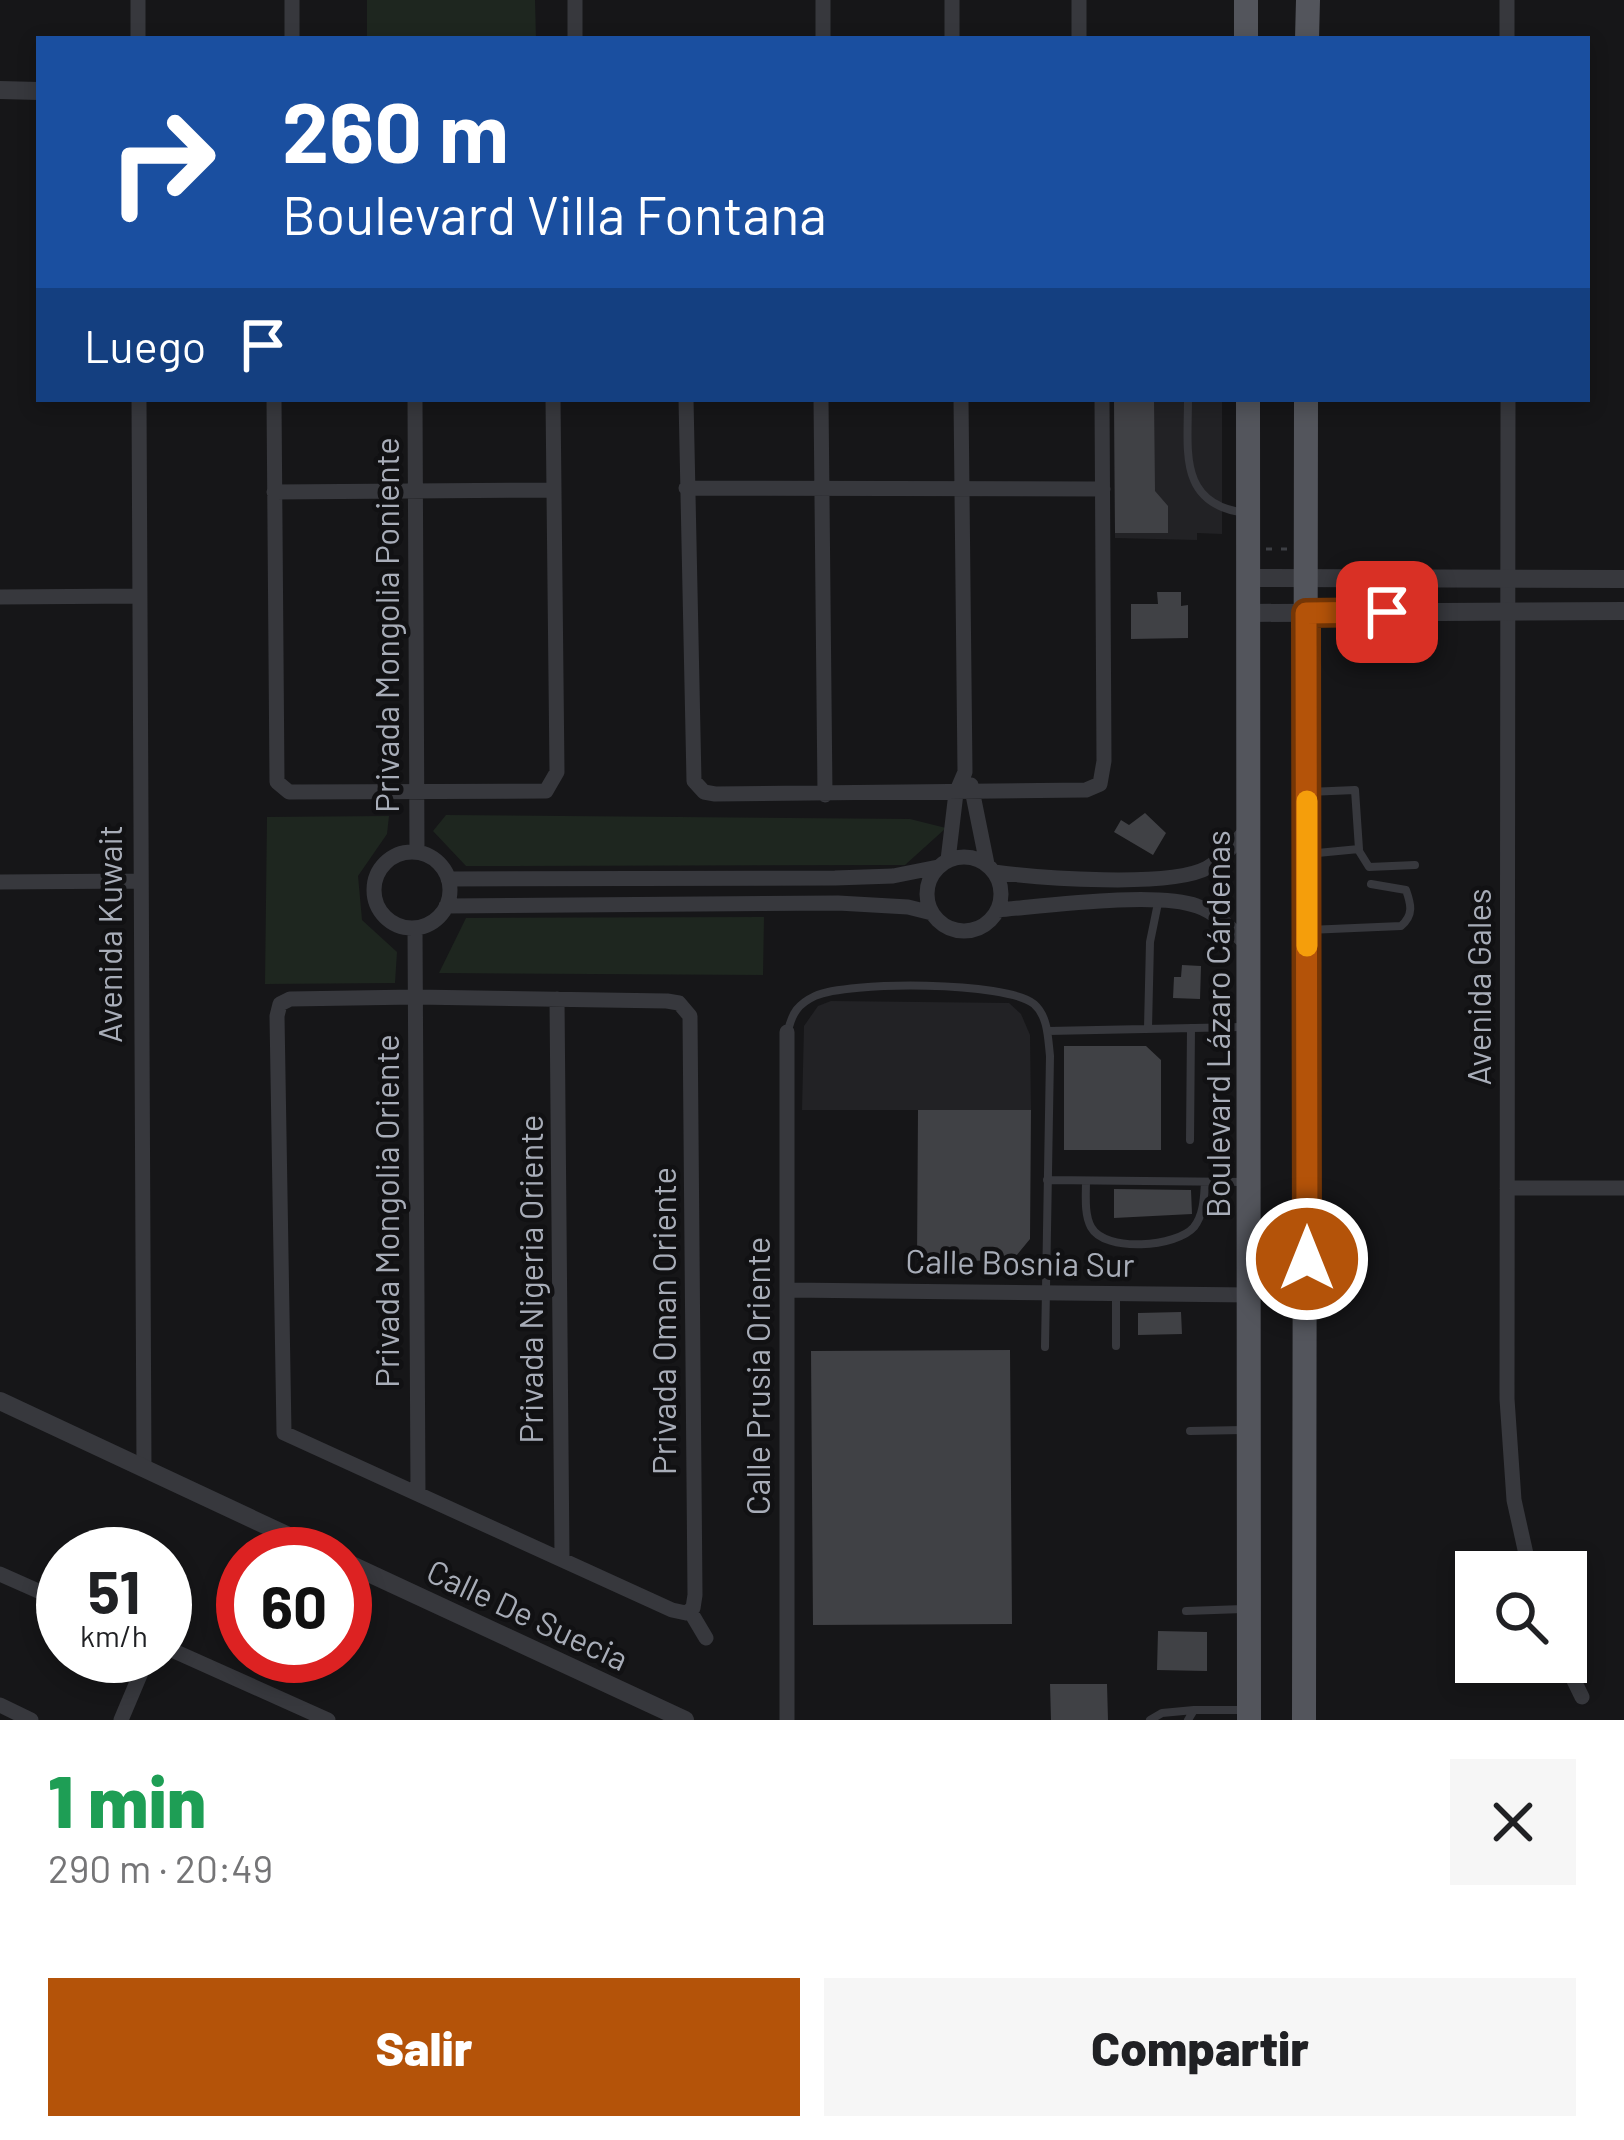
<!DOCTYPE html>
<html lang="es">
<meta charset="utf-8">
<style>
:root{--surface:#fff;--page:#f6f6f6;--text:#202124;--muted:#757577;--accent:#b45309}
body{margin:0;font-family:Barlow,sans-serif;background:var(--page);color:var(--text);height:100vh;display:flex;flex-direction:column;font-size:45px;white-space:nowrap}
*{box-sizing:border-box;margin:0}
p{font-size:39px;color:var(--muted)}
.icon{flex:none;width:66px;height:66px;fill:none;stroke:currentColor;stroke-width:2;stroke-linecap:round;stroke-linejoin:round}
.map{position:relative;height:1720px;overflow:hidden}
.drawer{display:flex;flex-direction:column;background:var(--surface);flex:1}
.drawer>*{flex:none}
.hud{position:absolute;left:36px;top:36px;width:1554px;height:366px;border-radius:0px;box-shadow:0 6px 18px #0003;background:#1a4fa0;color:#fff;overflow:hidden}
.tools{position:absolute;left:1455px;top:1551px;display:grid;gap:24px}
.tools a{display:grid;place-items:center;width:132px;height:132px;border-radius:0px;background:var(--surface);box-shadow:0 6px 18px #0003;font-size:60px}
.speed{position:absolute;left:36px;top:1527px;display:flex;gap:24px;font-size:60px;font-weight:700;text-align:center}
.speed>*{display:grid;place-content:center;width:156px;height:156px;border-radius:50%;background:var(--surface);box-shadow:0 6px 18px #0003;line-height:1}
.speed small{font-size:30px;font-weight:400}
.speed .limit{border:18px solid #d22;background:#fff;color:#111}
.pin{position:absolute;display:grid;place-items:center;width:102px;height:102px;color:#fff;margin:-51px;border-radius:24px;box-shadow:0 6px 18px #0006}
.me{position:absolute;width:132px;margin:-66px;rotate:0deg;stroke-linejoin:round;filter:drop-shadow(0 0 9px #0008)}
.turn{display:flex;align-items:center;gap:42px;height:252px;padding:0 48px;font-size:54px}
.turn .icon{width:156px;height:156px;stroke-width:2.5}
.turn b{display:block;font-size:84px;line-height:102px}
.then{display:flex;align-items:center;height:114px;padding:0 48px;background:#0003;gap:24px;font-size:45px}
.round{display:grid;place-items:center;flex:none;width:126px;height:126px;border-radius:0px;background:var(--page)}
.overview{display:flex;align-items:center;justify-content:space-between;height:204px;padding:0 48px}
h1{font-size:72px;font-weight:800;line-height:90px;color:#1e9e55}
.button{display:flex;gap:24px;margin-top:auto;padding:24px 48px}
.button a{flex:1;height:138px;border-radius:0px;background:var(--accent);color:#fff;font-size:48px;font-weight:800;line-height:138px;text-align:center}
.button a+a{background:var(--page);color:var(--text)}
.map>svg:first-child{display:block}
.built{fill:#222225}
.green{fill:#1e261f}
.building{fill:#404145}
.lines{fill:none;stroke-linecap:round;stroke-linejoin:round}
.path{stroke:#3d3f44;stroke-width:3;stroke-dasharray:6 9;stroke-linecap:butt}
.service{stroke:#37383d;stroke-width:8}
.minor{stroke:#37383d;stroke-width:15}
.tertiary{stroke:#37383d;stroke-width:18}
.primary{stroke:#53555c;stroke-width:24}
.route-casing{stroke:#753606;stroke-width:30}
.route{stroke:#b45309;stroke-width:21}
.slow{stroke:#f59e0b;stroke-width:21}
.labels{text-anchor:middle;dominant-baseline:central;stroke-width:9;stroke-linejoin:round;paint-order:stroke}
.street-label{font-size:33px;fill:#a8adb8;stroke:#111113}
</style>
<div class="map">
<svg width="1624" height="1720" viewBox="0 0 1624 1720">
<rect width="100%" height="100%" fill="#161618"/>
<path class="built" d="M1114,399H1222V534L1197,533V540L1115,538Z
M831,1001L1009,1003L1021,1014L1030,1035L1031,1110H802L804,1026L818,1006Z"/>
<path class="green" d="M367,0H535L536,39H367Z
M446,815L910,819L946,828L905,865L466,866L433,831Z
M389,816L387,834L358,876L362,920L397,952L395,983L265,984L267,817Z
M764,917L763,975L439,973L466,918Z"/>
<path class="building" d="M1114,399H1154L1155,491L1168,506V533H1115Z
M1157,592H1181V606L1188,605V638L1131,639V604H1158Z
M1145,813L1166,833L1153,855L1114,832L1121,820L1129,825Z
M1182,965L1201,966L1200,999L1173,998L1174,977H1181Z
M1064,1046H1146L1161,1060V1150H1064Z
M918,1110H1031L1030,1239L1016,1256L1007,1261L917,1260Z
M1114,1189L1191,1190L1192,1214L1114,1218Z
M1181,1312L1182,1334L1138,1335V1313Z
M1010,1350L1012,1624L813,1625L811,1351Z
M1158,1631L1207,1632V1671L1157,1670Z
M1050,1684H1107L1108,1720H1051Z"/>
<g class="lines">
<path class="path" d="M1266,549H1287"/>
<path class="service" d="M1188,399C1188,452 1178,505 1246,513
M1359,851L1369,867L1415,865
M1307,854L1359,849L1355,790L1308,792
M1308,930L1401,926C1414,915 1411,904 1406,890L1371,884
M1148,1028L1150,942L1158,903
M788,1031C792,1013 798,1004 815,996C847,981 1007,981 1034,1004C1048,1016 1048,1038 1050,1056L1045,1347
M1048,1031L1242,1027
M1190,1140L1191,1028
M1047,1180L1243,1182
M1086,1181C1086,1195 1084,1214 1091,1227C1105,1253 1177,1247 1194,1227C1204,1214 1204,1197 1205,1182
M1116,1295V1346
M1190,1431L1243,1430
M1186,1611L1243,1609
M1150,1720L1162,1713L1194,1710
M1188,1720L1194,1710H1242"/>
<path class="minor" d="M292,0V39
M575,0V39
M823,0V39
M952,0V39
M1507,0V39
M138,39V0
M1079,39V0
M139,399L144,1469
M274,399L277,782L289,792L546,791L557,772L553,399
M415,399L417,852
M686,399L694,781L704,792L715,794L1086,790L1100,784L1104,761L1102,399
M821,399L825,795
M1508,399L1507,1399L1514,1500L1530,1572
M686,488L1103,489
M274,492L554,490
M0,597L140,596
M971,785L987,864
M374 890a38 38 0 1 1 76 0a38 38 0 1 1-76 0Z
M927 894a37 37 0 1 1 74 0a37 37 0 1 1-74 0Z
M948,860L956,793L965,772L961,399
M994,872C1039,878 1170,888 1207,868C1223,859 1235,843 1247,829
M448,879L835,878L893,876L938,867
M0,882L138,881
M446,906L838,903L908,907L932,913
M998,910C1044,906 1157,891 1197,906C1218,913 1234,932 1249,947
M415,928L418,1494
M415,997L667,1001L679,1003L690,1016L695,1595L693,1608L686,1613L672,1610L284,1433L277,1016L280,1004L290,999Z
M557,999L562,1558
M1507,1188H1624
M788,1290L1251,1295
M0,1574L63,1602
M690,1611L706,1638
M165,1647L328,1720
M1565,1662L1582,1697
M0,1705L31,1720
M121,1720L148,1656
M787,1720V1032"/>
<path class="tertiary" d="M0,90L39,91
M1248,578L1624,579
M1248,613L1624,611
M0,1401L327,1554
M345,1562L685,1720"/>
<path class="primary" d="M1246,0V39
M1307,39L1308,0
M1248,399L1249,1720
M1251,1259H1307
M1304,1720L1306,399"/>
</g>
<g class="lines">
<g class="route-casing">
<path id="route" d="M1307,1259L1306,613L1387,612"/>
</g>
<use href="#route" class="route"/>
<path class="slow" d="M1307,801V946"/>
</g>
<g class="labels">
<g class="street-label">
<text transform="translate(386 625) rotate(-90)">Privada Mongolia Poniente</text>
<text transform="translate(109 934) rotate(-90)">Avenida Kuwait</text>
<text transform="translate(1478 987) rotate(-90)">Avenida Gales</text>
<text transform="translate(1217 1024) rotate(-90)">Boulevard Lázaro Cárdenas</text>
<text transform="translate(386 1211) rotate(-90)">Privada Mongolia Oriente</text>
<text transform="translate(1020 1262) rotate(1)">Calle Bosnia Sur</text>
<text transform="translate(530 1279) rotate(-90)">Privada Nigeria Oriente</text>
<text transform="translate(663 1321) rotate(-90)">Privada Oman Oriente</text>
<text transform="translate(757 1376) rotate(-90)">Calle Prusia Oriente</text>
<text transform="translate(528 1614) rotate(25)">Calle De Suecia</text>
</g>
</g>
</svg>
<div class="tools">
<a><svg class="icon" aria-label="search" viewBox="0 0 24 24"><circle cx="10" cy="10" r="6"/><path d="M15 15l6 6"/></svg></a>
</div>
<div class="speed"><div>51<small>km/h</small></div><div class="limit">60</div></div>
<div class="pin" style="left:1387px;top:612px;background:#d93025"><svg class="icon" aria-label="arrive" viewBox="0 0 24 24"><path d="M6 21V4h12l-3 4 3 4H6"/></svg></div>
<svg class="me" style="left:1307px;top:1259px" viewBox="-20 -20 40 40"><circle r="17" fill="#b45309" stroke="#fff" stroke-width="3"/><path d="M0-11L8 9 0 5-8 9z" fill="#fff"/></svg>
<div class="hud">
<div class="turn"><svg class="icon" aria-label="right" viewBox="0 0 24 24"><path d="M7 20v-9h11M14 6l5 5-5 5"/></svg><div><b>260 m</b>Boulevard Villa Fontana</div></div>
<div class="then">Luego<svg class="icon" aria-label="arrive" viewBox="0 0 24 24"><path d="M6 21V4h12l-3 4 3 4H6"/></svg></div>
</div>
</div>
<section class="drawer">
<div class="overview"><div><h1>1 min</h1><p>290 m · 20:49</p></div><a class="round"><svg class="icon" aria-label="close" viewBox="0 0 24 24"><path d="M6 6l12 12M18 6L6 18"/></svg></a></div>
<div class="button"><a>Salir</a><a>Compartir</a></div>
</section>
